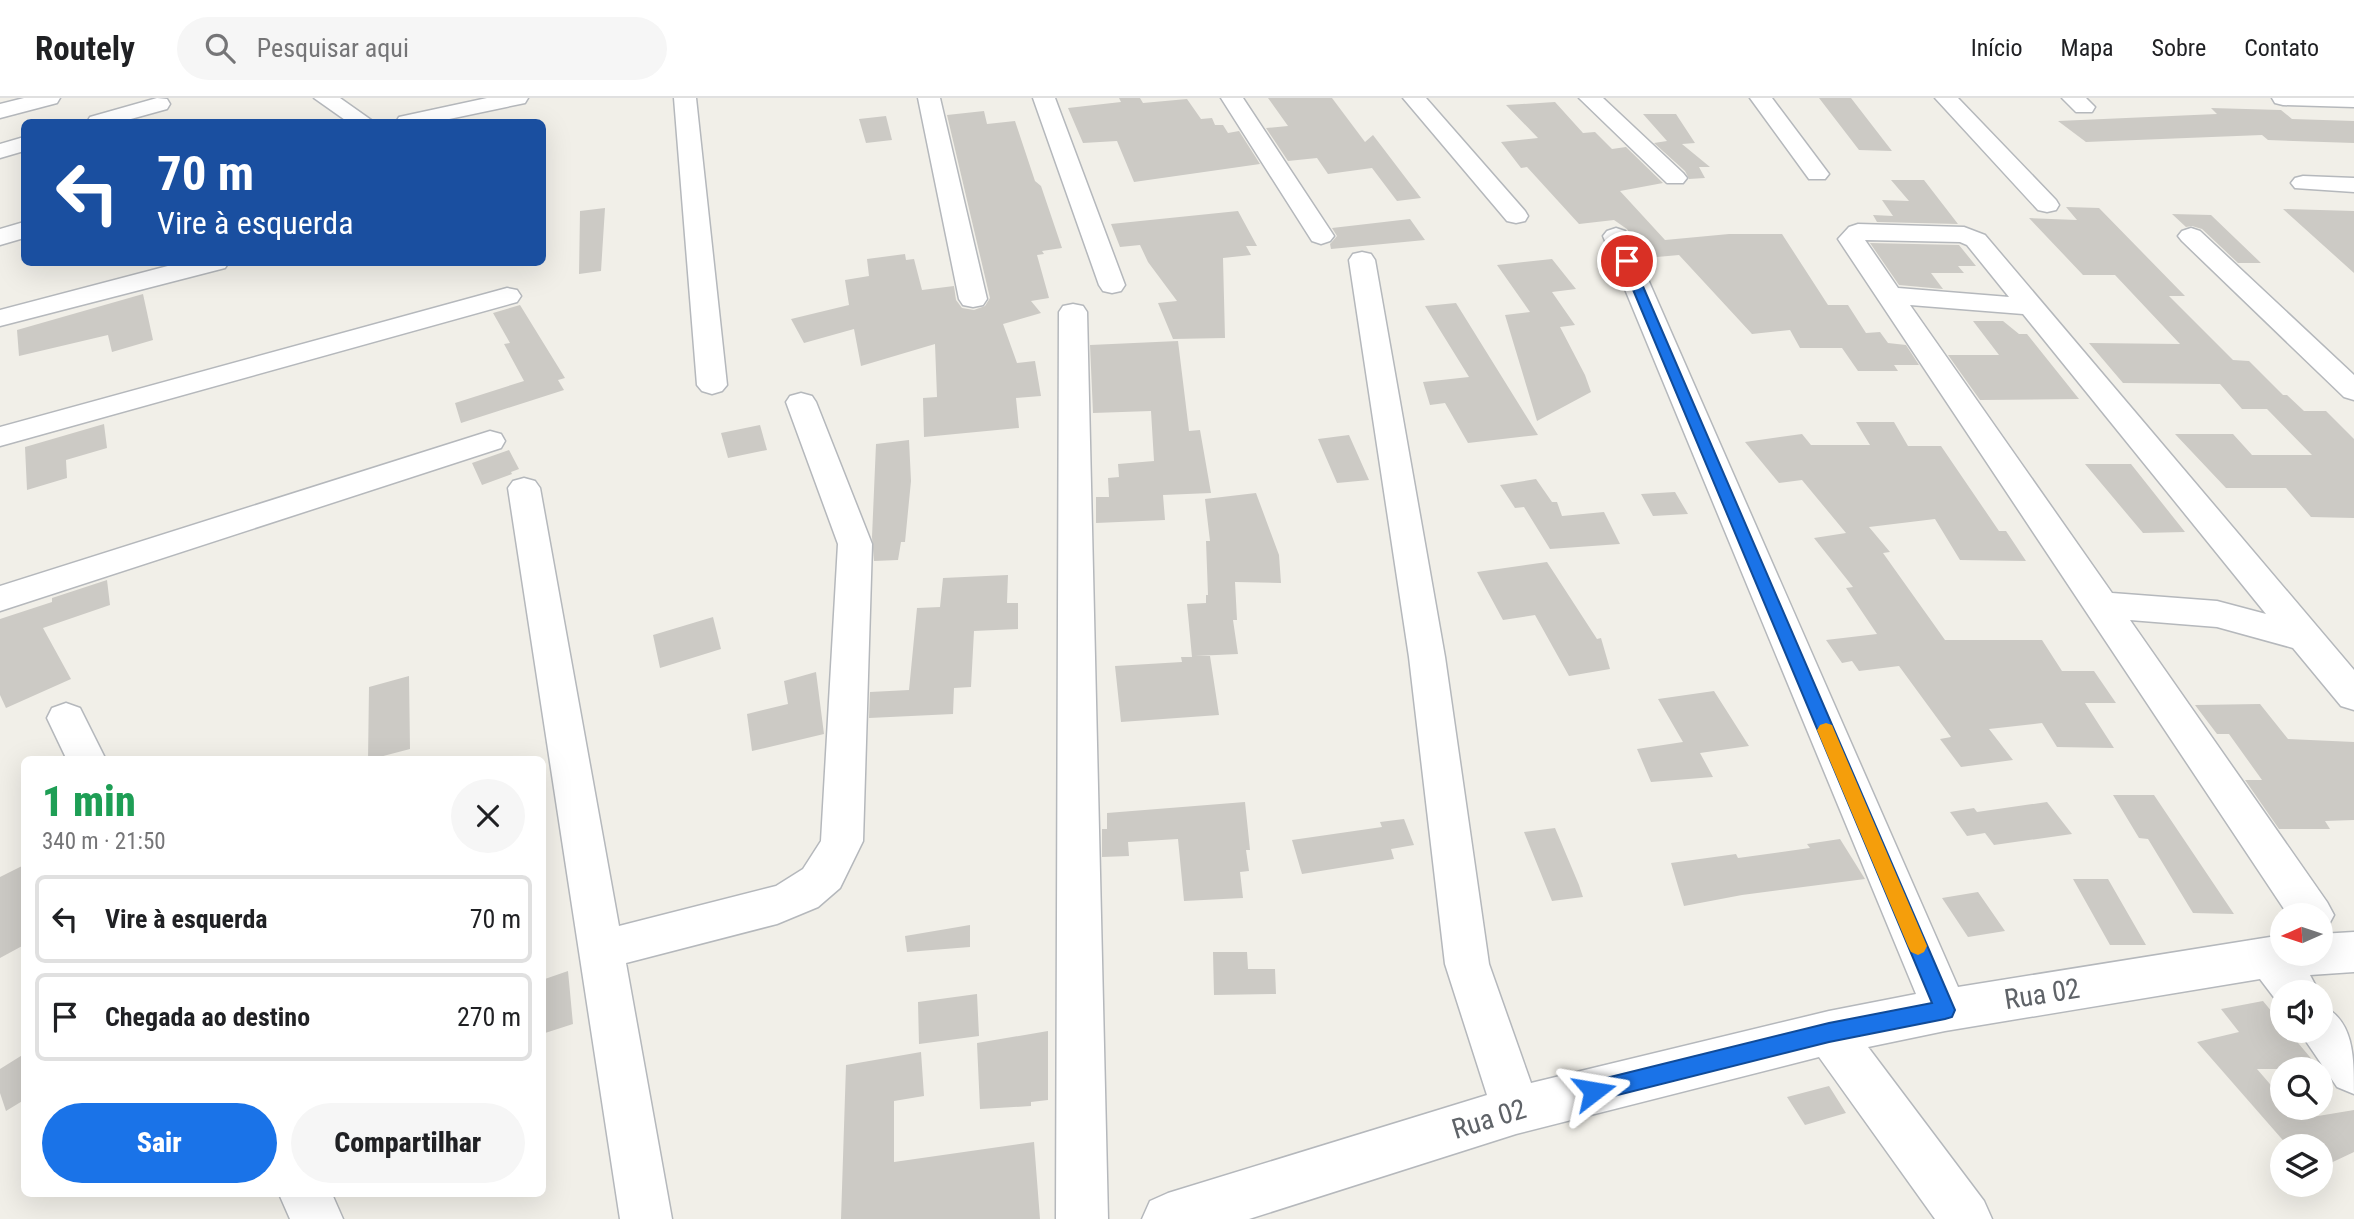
<!DOCTYPE html>
<html lang="pt">
<meta charset="utf-8">
<style>
:root{--surface:#fff;--page:#f6f6f6;--text:#202124;--muted:#757577;--line:#e0e0e0;--accent:#1a73e8}
body{margin:0;font-family:"Roboto Condensed",sans-serif;background:var(--page);color:var(--text);height:100vh;display:flex;flex-direction:column;font-size:26px;white-space:nowrap}
*{box-sizing:border-box;margin:0}
p{font-size:23px;color:var(--muted)}
.icon{flex:none;width:38px;height:38px;fill:none;stroke:currentColor;stroke-width:2;stroke-linecap:round;stroke-linejoin:round}
.map{position:relative;flex:1;overflow:hidden}
.panel{position:absolute;left:21px;top:658px;width:525px;height:441px;display:flex;flex-direction:column;background:var(--surface);border-radius:10px;box-shadow:0 7px 28px #0002}
.panel>*{flex:none}
.banner{position:absolute;left:21px;top:21px;width:525px;height:147px;border-radius:10px;box-shadow:0 7px 28px #0002;background:#1a4fa0;color:#fff;overflow:hidden}
.needle{width:46px;rotate:267deg}
.fabs{position:absolute;left:2270px;top:805px;display:grid;gap:14px}
.fabs a{display:grid;place-items:center;width:63px;height:63px;border-radius:50%;background:var(--surface);box-shadow:0 7px 28px #0002;font-size:35px}
.pin{position:absolute;display:grid;place-items:center;width:60px;height:60px;color:#fff;margin:-30px;border:4px solid #fff;border-radius:50%;box-shadow:0 2px 7px #0007}
.me{position:absolute;width:77px;margin:-38px;rotate:76deg;stroke-linejoin:round;filter:drop-shadow(0 0 5px #0008)}
.turn{display:flex;align-items:center;gap:24px;height:147px;padding:0 21px;font-size:32px}
.turn .icon{width:91px;height:91px;stroke-width:2.5}
.turn b{display:block;font-size:49px;line-height:60px}
.round{display:grid;place-items:center;flex:none;width:74px;height:74px;border-radius:37px;background:var(--page)}
.summary{display:flex;align-items:center;justify-content:space-between;height:119px;padding:0 21px}
h1{font-size:42px;font-weight:800;line-height:52px;color:#1e9e55}
.primary-button{display:flex;gap:14px;margin-top:auto;padding:14px 21px}
.primary-button a{flex:1;height:80px;border-radius:42px;background:var(--accent);color:#fff;font-size:28px;font-weight:800;line-height:80px;text-align:center}
.primary-button a+a{background:var(--page);color:var(--text)}
ul{padding:0;list-style:none}
li{display:flex;align-items:center;gap:21px;height:88px;margin:0 14px 10px;padding:0 7px;border:4px solid var(--line);border-radius:10px}
li div{flex:1}
li b{display:block;font-size:26px}
li em{font-style:normal}
header{display:flex;align-items:center;gap:42px;box-sizing:border-box;height:98px;padding:0 35px;background:var(--surface);border-bottom:2px solid var(--line)}
header strong{font-size:33px}
nav{display:flex;gap:38px;margin-inline-start:auto;font-size:24px}
.search{width:490px;height:63px;background:var(--page);display:flex;align-items:center;gap:18px;box-sizing:border-box;padding:0 24px;border-radius:38px;color:var(--muted);font-size:26px}
.map>svg:first-child{display:block}
.building{fill:#cccac5}
.lines{fill:none;stroke-linecap:round;stroke-linejoin:round}
.minor-casing{stroke:#b5b8bc;stroke-width:3}
.minor{fill:#fff;fill-rule:evenodd}
.route{fill:#1a73e8;stroke:#114b97;stroke-width:2}
.slow{fill:#f59e0b}
.labels{text-anchor:middle;dominant-baseline:central;stroke-width:6;stroke-linejoin:round;paint-order:stroke}
.near-street-label{font-size:28px;fill:#5f6368;stroke:#fff}
</style>
<header>
<strong>Routely</strong>
<div class="search"><svg class="icon" aria-label="search" viewBox="0 0 24 24"><circle cx="10" cy="10" r="6"/><path d="M15 15l6 6"/></svg>Pesquisar aqui</div>
<nav><a>Início</a><a>Mapa</a><a>Sobre</a><a>Contato</a></nav>
</header>
<div class="map">
<svg width="2354" height="1121" viewBox="0 0 2354 1121">
<rect width="100%" height="100%" fill="#f1efe8"/>
<path class="building" d="M1119,0H1140L1143,5L1187,1L1201,21L1212,20L1215,27H1223L1228,35L1239,33L1260,66L1134,84L1117,43L1083,45L1068,10L1121,4Z
M1268,0H1332L1365,44L1373,37L1421,100L1397,103L1372,70L1328,76L1317,60L1288,63L1266,30L1288,28Z
M1819,0H1851L1892,53L1859,52Z
M1555,4L1583,35L1595,34L1612,51L1626,49L1663,85L1620,93L1665,142L1729,136H1782L1828,207H1848L1866,235L1880,234L1888,245L1906,247L1919,267H1894L1898,273H1858L1842,250H1800L1790,232L1752,236L1679,157L1646,160L1627,131L1614,122L1579,126L1527,69L1521,70L1501,44L1538,40L1506,7Z
M2211,10L2281,12L2292,21L2354,23V45L2268,42L2262,37L2086,44L2058,23L2217,16Z
M984,13L987,26L1015,23L1035,83L1041,88L1062,150L1042,153L1044,156L1037,157L1049,200L1031,203L1041,215L1003,226L1017,265L1035,263L1041,298L1016,300L1019,330L924,339L923,300L937,299L935,246L861,268L854,231L804,245L791,221L849,207L845,182L869,178L867,161L905,156L906,162L914,161L922,192L954,188L956,202L962,210L974,212L985,208L990,200L947,17Z
M1643,16H1676L1695,45L1682,46L1710,69H1699L1705,80L1689,81L1685,73L1654,45L1667,43Z
M886,18L892,42L866,45L859,21Z
M1891,82H1924L1958,126L1877,124L1873,117L1893,118L1882,102L1909,103Z
M2066,109L2099,110L2185,198H2169L2233,262L2249,263L2283,297H2287L2304,313H2326L2354,341V420L2311,419L2286,390H2226L2175,336H2233L2252,357H2312L2267,311H2242L2220,286L2123,285L2089,245L2180,246L2115,177H2083L2029,120L2077,122Z
M605,110L601,173L579,176L580,113Z
M2283,111L2354,113V175Z
M1238,113L1257,148H1246L1251,157L1223,160L1225,240L1173,241L1158,205L1177,203L1148,164L1140,147L1120,149L1111,126Z
M2172,116L2211,117L2261,165H2238L2202,131L2192,128L2186,129Z
M1410,121L1425,142L1331,151L1330,146L1337,138L1332,130Z
M1870,145L1959,147L1976,168H1958L1964,175H1931L1943,191L1899,187Z
M1552,161L1576,191L1552,194L1575,227L1560,229L1585,277L1591,294L1537,323L1505,217L1530,214L1497,167Z
M143,196L153,242L112,254L108,237L19,258L17,232Z
M1456,205L1538,337L1468,345L1445,305L1430,307L1423,284L1469,279L1425,208Z
M520,207L565,280L558,282L564,292L461,325L455,305L524,283L504,246L510,245L493,215Z
M1973,223H2003L2019,236H2027L2079,301L1980,302L1948,257H1999Z
M1178,243L1189,333L1200,332L1211,395L1163,397L1165,422L1096,425V399H1109L1108,380L1119,379L1118,366L1154,363L1151,313L1093,315L1090,247Z
M1856,324H1894L1908,348H1941L1999,433H2006L2026,463L1960,462L1935,421L1869,429L1890,454L1883,455L1945,542H2042L2062,573H2094L2116,605H2085L2114,650L2057,649L2042,625L1989,631L2013,662L1961,669L1940,641L1951,639L1899,568L1859,573L1852,563L1842,565L1826,542L1877,536L1846,490L1853,489L1814,440L1846,435L1802,382L1779,385L1745,344L1802,336L1811,347H1870Z
M104,326L107,350L66,362L67,380L27,392L25,349Z
M760,327L767,352L728,360L721,335Z
M1349,337L1369,382L1337,385L1318,341Z
M909,342L911,383L905,444H901L898,462L874,463L872,439L876,346Z
M509,352L519,371L511,374L512,376L482,387L472,365Z
M2085,366H2131L2185,434L2143,435Z
M1536,381L1552,404H1557L1562,418L1604,414L1620,446L1550,451L1524,409L1515,410L1500,387Z
M1675,394L1688,416L1653,418L1641,396Z
M1256,395L1279,457L1281,485L1235,484L1237,522H1233L1238,556L1195,558H1210L1219,617L1121,624L1115,568L1182,564L1181,559H1192L1187,506L1206,505V497H1208L1206,443H1210L1205,401Z
M1547,464L1597,541L1601,540L1610,571L1569,578L1535,517L1503,522L1477,474Z
M1008,477L1007,505H1018V531L974,533L971,589L954,590L953,616L869,620L870,594L909,592L917,510L940,509L943,480Z
M107,482L110,507L43,530L71,581L6,610L0,597V521L52,504V500Z
M713,519L721,551L660,570L653,537Z
M816,574L824,636L752,653L747,616L788,606L784,583Z
M409,578L410,651L368,662L369,589Z
M1714,593L1749,648L1700,655L1713,679L1651,684L1637,651L1683,644L1658,601Z
M2260,606L2288,641L2354,644V722L2325,723L2330,731H2279L2245,682H2262L2229,636H2217L2195,607Z
M2113,697H2154L2234,816L2193,815L2148,741L2139,740Z
M1245,704L1250,752H1246L1249,773L1240,774L1243,800L1184,803L1178,741L1128,744L1129,758L1102,759V731H1107V715Z
M2047,704L2072,736L1994,747L1985,735L1967,738L1950,714L1974,710L1977,714Z
M1404,721L1414,747L1391,751L1394,761L1302,776L1292,742L1382,729L1380,724Z
M1555,730L1579,787L1583,799L1552,803L1524,734Z
M1840,741L1865,781L1742,797L1684,808L1671,765L1736,756L1738,760L1810,750L1807,746Z
M24,767V847L0,860V779Z
M2073,781H2108L2146,847H2110Z
M1978,794L2005,833L1968,839L1942,800Z
M970,827V849L907,854L905,838Z
M1213,854H1247L1248,871H1275L1276,896L1214,897Z
M568,873L573,926L542,936V882Z
M977,896L979,938L919,946L918,904Z
M2263,903L2282,926V933H2288L2320,971H2257L2282,1000V1010H2290L2300,1021L2354,1012V1054L2320,1070V1048H2288L2197,944L2239,934L2221,911Z
M1048,933V1002L1031,1004V1008L980,1011L977,945Z
M921,954L924,998L894,1003V1064L1034,1044L1040,1121H841L846,967Z
M24,956V1002L6,1013L0,995V971Z
M1829,988L1846,1015L1805,1027L1787,999Z"/>
<g class="lines">
<g class="minor-casing">
<path id="minor" d="M24,0H60L57,5L0,20V6Z
M157,0L167,1L170,6L167,11L120,24H87L90,19Z
M314,0H340L374,24H348Z
M487,0H528L525,5L435,24H396L399,19Z
M674,0H696L727,287L722,293L712,296L702,293L697,287Z
M918,0H940L987,201L983,207L973,209L963,207L959,201Z
M1033,0H1055L1125,187L1121,193L1112,195L1103,193L1099,187Z
M1221,0H1243L1334,138L1330,143L1321,146L1312,143Z
M1403,0H1426L1525,113L1528,118L1525,123L1516,125L1507,123Z
M1579,0H1603L1683,75L1687,80L1683,85H1667Z
M1750,0H1772L1829,76L1825,81H1809Z
M1935,0H1958L2056,102L2059,107L2056,112L2047,114L2038,112Z
M2062,0H2086L2095,9L2092,14H2076Z
M2272,0H2354V9L2283,7L2275,5Z
M24,39V53L0,60V46Z
M2303,78L2354,80V94L2295,90L2291,85L2295,80Z
M24,124V140L0,147V131Z
M1858,126L1964,129L1985,137L2354,572V612L2341,608L2293,550L2217,529L2130,522L2327,804L2334,817L2327,830L2320,833V817H2288L1838,141L1849,129ZM1865,142L1960,144L1967,147L2009,199L1898,190ZM1910,207L2023,216L2266,516L2217,503L2112,495Z
M1616,130L1625,133L1629,138L1958,889L2270,839L2282,838V856H2320V836L2354,834V874L2310,877L2319,894H2282V910L2260,881L1945,933L1868,949L1984,1103L1992,1121H1935L1819,959L1516,1036L1249,1121H1142L1150,1103L1168,1095L1487,997L1445,866L1409,559L1349,162L1353,156L1362,154L1371,156L1375,162L1445,559L1489,866L1531,985L1829,913L1916,896L1603,138L1607,133Z
M2191,130L2200,133L2354,277V302L2344,299L2182,143L2178,138L2182,133Z
M183,164H229L225,170L0,228V212Z
M507,190L517,192L521,198L517,204L0,348V329Z
M1073,206L1083,208L1087,214L1108,1121H1056L1059,214L1063,208Z
M801,295L812,298L816,304L872,446L863,743L840,790L818,809L777,826L626,865L672,1121H620L508,390L513,383L524,380L535,383L540,390L619,828L776,788L803,771L821,743L838,446L786,304L790,298Z
M490,333L501,336L505,343L501,350L0,513V488Z
M66,605L80,610L106,662H67L47,620L52,610Z
M2320,906C2354,922 2354,957 2354,996L2337,989L2299,933H2320Z
M279,1096H332L343,1121H290Z"/>
</g>
<use href="#minor" class="minor"/>
</g>
<path class="route" d="M1627,159L1632,163L1955,912L1952,919L1945,921L1829,944L1594,1003L1586,1000L1583,993L1586,986L1594,983L1829,925L1932,905L1621,163Z"/>
<path class="slow" d="M1826,625L1832,627L1834,632L1927,848L1924,854L1918,857L1911,854L1908,848L1817,632L1820,627Z"/>
<g class="labels">
<g class="near-street-label">
<text transform="translate(2042 896) rotate(-9)">Rua 02</text>
<text transform="translate(1489 1021) rotate(-17)">Rua 02</text>
</g>
</g>
</svg>
<div class="fabs">
<a><svg class="needle" viewBox="-14 -14 28 28"><path d="M0-13l5 13h-10z" fill="#e53935"/><path d="M0 13l5-13h-10z" fill="#757577"/></svg></a>
<a><svg class="icon" aria-label="sound" viewBox="0 0 24 24"><path d="M4 9h4l5-4v14l-5-4H4zM17 9q2 3 0 6"/></svg></a>
<a><svg class="icon" aria-label="search" viewBox="0 0 24 24"><circle cx="10" cy="10" r="6"/><path d="M15 15l6 6"/></svg></a>
<a><svg class="icon" aria-label="layers" viewBox="0 0 24 24"><path d="M12 4l9 5-9 5-9-5zM3 14l9 5 9-5"/></svg></a>
</div>
<div class="pin" style="left:1627px;top:163px;background:#d93025"><svg class="icon" aria-label="arrive" viewBox="0 0 24 24"><path d="M6 21V4h12l-3 4 3 4H6"/></svg></div>
<svg class="me" style="left:1594px;top:993px" viewBox="-20 -20 40 40"><path d="M0-17L14 15 0 8-14 15z" fill="#1a73e8" stroke="#fff" stroke-width="4"/></svg>
<div class="banner">
<div class="turn"><svg class="icon" aria-label="left" viewBox="0 0 24 24"><path d="M17 20v-9H6M10 6l-5 5 5 5"/></svg><div><b>70 m</b>Vire à esquerda</div></div>
</div>
<section class="panel">
<div class="summary"><div><h1>1 min</h1><p>340 m · 21:50</p></div><a class="round"><svg class="icon" aria-label="close" viewBox="0 0 24 24"><path d="M6 6l12 12M18 6L6 18"/></svg></a></div>
<ul>
<li><svg class="icon" aria-label="left" viewBox="0 0 24 24"><path d="M17 20v-9H6M10 6l-5 5 5 5"/></svg><div><b>Vire à esquerda</b></div><em>70 m</em></li>
<li><svg class="icon" aria-label="arrive" viewBox="0 0 24 24"><path d="M6 21V4h12l-3 4 3 4H6"/></svg><div><b>Chegada ao destino</b></div><em>270 m</em></li>
</ul>
<div class="primary-button"><a>Sair</a><a>Compartilhar</a></div>
</section>
</div>
